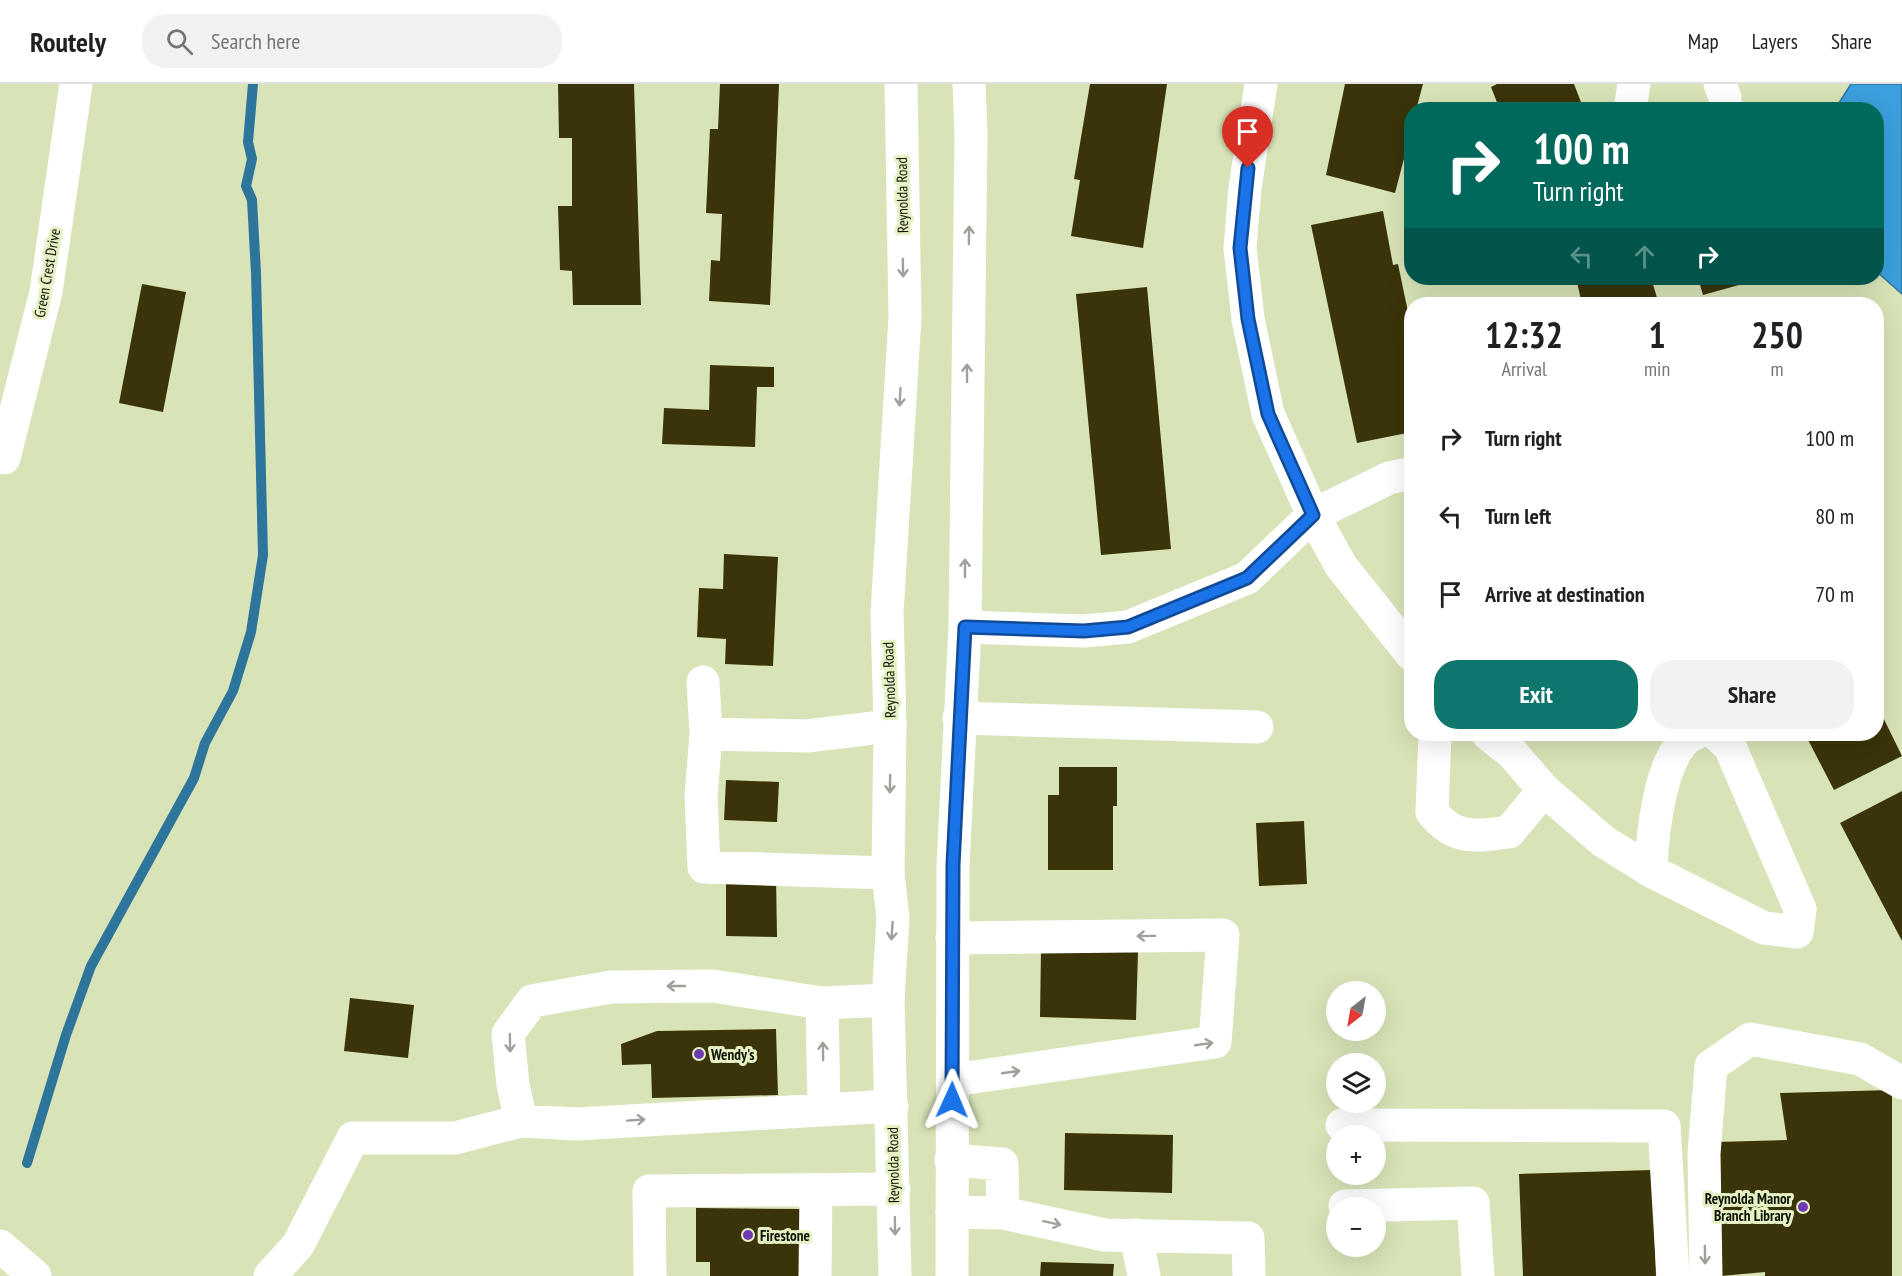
<!DOCTYPE html>
<meta charset="utf-8">
<style>
:root{--surface:#fff;--page:#f2f2f2;--text:#202124;--muted:#757577;--line:#e0e0e0;--accent:#0f766e}
body{margin:0;font-family:"PT Sans Narrow",sans-serif;background:var(--page);color:var(--text);height:100vh;display:flex;flex-direction:column;font-size:22px;white-space:nowrap}
*{box-sizing:border-box;margin:0}
p{font-size:20px;color:var(--muted)}
.icon{flex:none;width:33px;height:33px;fill:none;stroke:currentColor;stroke-width:2;stroke-linecap:round;stroke-linejoin:round}
.map{position:relative;flex:1;overflow:hidden}
.side{position:absolute;left:1404px;top:213px;width:480px;height:444px;display:flex;flex-direction:column;background:var(--surface);border-radius:24px;box-shadow:0 6px 24px #0002}
.side>*{flex:none}
.banner{position:absolute;left:1404px;top:18px;width:480px;height:183px;border-radius:24px;box-shadow:0 6px 24px #0002;background:#00695c;color:#fff;overflow:hidden}
.needle{width:39px;rotate:211deg}
.fabs{position:absolute;left:1326px;top:897px;display:grid;gap:12px}
.fabs a{display:grid;place-items:center;width:60px;height:60px;border-radius:50%;background:var(--surface);box-shadow:0 6px 24px #0002;font-size:30px}
.pin{position:absolute;display:grid;place-items:center;width:51px;height:51px;color:#fff;margin:-62px -26px;border-radius:50% 50% 50% 0;rotate:-45deg;box-shadow:0 0 6px #0007}
.pin .icon{rotate:45deg}
.me{position:absolute;width:66px;margin:-33px;rotate:1deg;stroke-linejoin:round;filter:drop-shadow(0 0 4px #0008)}
.turn{display:flex;align-items:center;gap:21px;height:126px;padding:0 30px;font-size:27px}
.turn .icon{width:78px;height:78px;stroke-width:2.5}
.turn b{display:block;font-size:42px;line-height:51px}
.lanes{display:flex;align-items:center;height:57px;padding:0 30px;background:#0003;justify-content:center;gap:30px;direction:ltr}
.lanes .off{opacity:.35}
.eta{display:flex;justify-content:space-evenly;align-items:center;height:102px;text-align:center}
.eta b{font-size:36px;font-weight:700;line-height:42px}
.primary-button{display:flex;gap:12px;margin-top:auto;padding:12px 30px}
.primary-button a{flex:1;height:69px;border-radius:24px;background:var(--accent);color:#fff;font-size:24px;font-weight:700;line-height:69px;text-align:center}
.primary-button a+a{background:var(--page);color:var(--text)}
ul{padding:0;list-style:none}
li{display:flex;align-items:center;gap:18px;height:78px;padding:0 30px}
li div{flex:1}
li b{display:block;font-size:22px}
li em{font-style:normal}
header{display:flex;align-items:center;gap:36px;box-sizing:border-box;height:84px;padding:0 30px;background:var(--surface);border-bottom:2px solid var(--line)}
header strong{font-size:28px}
nav{display:flex;gap:33px;margin-inline-start:auto;font-size:21px}
.search{width:420px;height:54px;background:var(--page);display:flex;align-items:center;gap:15px;box-sizing:border-box;padding:0 21px;border-radius:24px;color:var(--muted);font-size:22px}
.map>svg:first-child{display:block}
.water{fill:#3ba0dd;stroke:#2e759c;stroke-width:1.5}
.lines{fill:none;stroke-linecap:round;stroke-linejoin:round}
.stream{stroke:#2e759c;stroke-width:10}
.building{fill:#3b3408}
.minor{stroke:#fff;stroke-width:33}
.major{stroke:#fff;stroke-width:33}
.oneway{stroke:#9fa09a}
.route-casing{stroke:#114b97;stroke-width:15}
.route{stroke:#1a73e8;stroke-width:10}
.poi-dot{fill:#6f3ab1;stroke:#e5f1c4;stroke-width:2}
.labels{text-anchor:middle;dominant-baseline:central;stroke-width:6;stroke-linejoin:round;paint-order:stroke}
.street-label{font-size:15px;fill:#0e1203;stroke:#e5f1c4}
.poi-label{font-size:15px;font-weight:bold;fill:#0e1203;stroke:#e5f1c4;text-anchor:start}
</style>
<header>
<strong>Routely</strong>
<div class="search"><svg class="icon" aria-label="search" viewBox="0 0 24 24"><circle cx="10" cy="10" r="6"/><path d="M15 15l6 6"/></svg>Search here</div>
<nav><a>Map</a><a>Layers</a><a>Share</a></nav>
</header>
<div class="map">
<svg width="1902" height="1192" viewBox="0 0 1902 1192">
<rect width="100%" height="100%" fill="#d8e4b7"/>
<path class="water" d="M1851,0H1902V210L1877,188L1876,26L1835,25Z"/>
<g class="lines">
<path class="stream" d="M27,1079L66,951L91,882L194,694L205,659L233,607L251,548L263,471L256,189L252,116L246,102L252,75L248,58L253,0"/>
</g>
<path class="building" d="M558,0H634L641,221H573L572,187L560,186L558,122H572V54H559Z
M720,0H779L770,221L709,217L711,176L720,177L722,130L706,129L710,45H718Z
M1090,0H1167L1143,164L1071,152L1080,96L1074,95Z
M1345,0H1423L1416,26H1412V44L1395,109L1326,91Z
M1497,0H1574L1584,26H1500L1491,3Z
M1383,127L1393,181L1398,180L1412,247V348L1357,359L1311,141Z
M1576,194H1651L1659,220H1582Z
M1698,194H1764L1703,211Z
M142,200L186,208L163,328L119,319Z
M1147,203L1171,465L1101,471L1076,210Z
M710,281L774,283V303H757L755,363L662,360L664,324L709,326Z
M724,470L778,473L773,582L725,580L726,555L697,553L699,504L723,505Z
M1876,619L1902,672L1834,706L1805,650H1876Z
M1059,683H1117V722H1113V786H1048V711H1059Z
M726,696L779,698L777,738L724,736Z
M1902,707V857L1840,739Z
M1304,737L1307,800L1259,802L1256,739Z
M726,792H776L777,853L726,852Z
M1041,865L1138,868L1136,936L1040,933Z
M350,914L414,921L408,974L344,967Z
M776,945L778,1011L652,1014L651,980L622,981L621,960L657,947Z
M1892,1006V1192H1765V1188L1721,1192L1716,1058L1787,1056L1780,1009Z
M1065,1049L1173,1051L1172,1109L1064,1106Z
M1652,1086L1656,1192H1523L1519,1090Z
M696,1124L801,1125V1192H710V1178H696Z
M1041,1178L1114,1180L1113,1192H1040Z"/>
<g class="lines">
<path class="minor" d="M1261,0L1245,104L1240,164L1248,235L1268,330L1313,431L1341,482L1412,571
M1720,0L1725,14V26
M1630,26L1634,0
M4,374L46,208L76,0
M965,543L1084,547L1128,543L1247,494L1313,431L1389,394L1412,389
M703,598L706,650L807,652L890,642
M959,634L1257,643
M706,650L701,712L704,783L888,789
M1435,650L1432,728C1455,757 1477,752 1509,748L1544,706
M1488,650L1512,669L1544,706L1603,757L1651,787L1764,844L1797,848L1800,825L1730,663L1716,650
M1651,787C1652,754 1660,662 1695,650
M952,854L1223,851L1215,958L953,996
M822,919L888,916
M521,1037L513,1001L508,950L532,917L611,903L713,902L822,919L824,1026
M1342,1041L1664,1042L1673,1192
M951,1076L1002,1080L1003,1129
M1345,1122L1473,1119L1478,1192
M952,1128L1003,1129L1105,1151L1248,1154L1249,1192
M1136,1151L1144,1192
M270,1192L298,1161L353,1054H455L521,1037L577,1040L892,1022
M650,1192L649,1107L894,1105
M815,1192L816,1106
M1706,1192L1704,1070L1711,982L1750,955L1860,975L1902,999"/>
<path class="major" d="M0,1162L35,1192
M895,1192L888,916L893,834L888,789L890,642L887,529L905,233L901,0
M952,1192L953,781L965,543L971,50L969,0"/>
</g>
<defs><path id="oneway-shaft" d="M-6 0H5M1.5-3L5.5 0L1.5 3" fill="none" stroke-width="1.6" stroke-linecap="round" stroke-linejoin="round" transform="scale(1.5)"/></defs>
<g class="oneway">
<use href="#oneway-shaft" transform="translate(969 151) rotate(-89)"/>
<use href="#oneway-shaft" transform="translate(903 184) rotate(89)"/>
<use href="#oneway-shaft" transform="translate(967 289) rotate(-90)"/>
<use href="#oneway-shaft" transform="translate(900 313) rotate(93)"/>
<use href="#oneway-shaft" transform="translate(965 484) rotate(-90)"/>
<use href="#oneway-shaft" transform="translate(890 700) rotate(91)"/>
<use href="#oneway-shaft" transform="translate(892 847) rotate(94)"/>
<use href="#oneway-shaft" transform="translate(1146 852) rotate(179)"/>
<use href="#oneway-shaft" transform="translate(676 902) rotate(180)"/>
<use href="#oneway-shaft" transform="translate(510 959) rotate(89)"/>
<use href="#oneway-shaft" transform="translate(1204 960) rotate(-8)"/>
<use href="#oneway-shaft" transform="translate(823 967) rotate(-91)"/>
<use href="#oneway-shaft" transform="translate(1011 988) rotate(-8)"/>
<use href="#oneway-shaft" transform="translate(636 1036) rotate(-4)"/>
<use href="#oneway-shaft" transform="translate(1052 1139) rotate(12)"/>
<use href="#oneway-shaft" transform="translate(895 1142) rotate(89)"/>
<use href="#oneway-shaft" transform="translate(1705 1171) rotate(89)"/>
</g>
<g class="lines">
<g class="route-casing">
<path id="route" d="M952,1016L953,781L965,543L1084,547L1128,543L1247,494L1313,431L1268,330L1248,235L1240,164L1248,84"/>
</g>
<use href="#route" class="route"/>
</g>
<g class="poi-dot">
<circle cx="699" cy="970" r="6"/>
<circle cx="1803" cy="1123" r="6"/>
<circle cx="748" cy="1151" r="6"/>
</g>
<g class="labels">
<g class="street-label">
<text transform="translate(902 111) rotate(-91)">Reynolda Road</text>
<text transform="translate(47 189) rotate(-80)">Green Crest Drive</text>
<text transform="translate(889 596) rotate(-92)">Reynolda Road</text>
<text transform="translate(893 1081) rotate(-91)">Reynolda Road</text>
</g>
<g class="poi-label">
<text x="711" y="970">Wendy's</text>
<text x="1791" y="1114" text-anchor="end">Reynolda Manor<tspan x="1791" dy="17">Branch Library</tspan></text>
<text x="760" y="1151">Firestone</text>
</g>
</g>
</svg>
<div class="fabs">
<a><svg class="needle" viewBox="-14 -14 28 28"><path d="M0-13l5 13h-10z" fill="#e53935"/><path d="M0 13l5-13h-10z" fill="#757577"/></svg></a>
<a><svg class="icon" aria-label="layers" viewBox="0 0 24 24"><path d="M12 4l9 5-9 5-9-5zM3 14l9 5 9-5"/></svg></a>
<a>+</a>
<a>−</a>
</div>
<div class="pin" style="left:1248px;top:84px;background:#d93025"><svg class="icon" aria-label="arrive" viewBox="0 0 24 24"><path d="M6 21V4h12l-3 4 3 4H6"/></svg></div>
<svg class="me" style="left:952px;top:1016px" viewBox="-20 -20 40 40"><path d="M0-17L14 15 0 8-14 15z" fill="#1a73e8" stroke="#fff" stroke-width="4"/></svg>
<div class="banner">
<div class="turn"><svg class="icon" aria-label="right" viewBox="0 0 24 24"><path d="M7 20v-9h11M14 6l5 5-5 5"/></svg><div><b>100 m</b>Turn right</div></div>
<div class="lanes"><svg class="icon off" aria-label="left" viewBox="0 0 24 24"><path d="M17 20v-9H6M10 6l-5 5 5 5"/></svg><svg class="icon off" aria-label="ahead" viewBox="0 0 24 24"><path d="M12 20V5M6 11l6-6 6 6"/></svg><svg class="icon" aria-label="right" viewBox="0 0 24 24"><path d="M7 20v-9h11M14 6l5 5-5 5"/></svg></div>
</div>
<section class="side">
<div class="eta">
<div><b>12:32</b><p>Arrival</p></div>
<div><b>1</b><p>min</p></div>
<div><b>250</b><p>m</p></div>
</div>
<ul>
<li><svg class="icon" aria-label="right" viewBox="0 0 24 24"><path d="M7 20v-9h11M14 6l5 5-5 5"/></svg><div><b>Turn right</b></div><em>100 m</em></li>
<li><svg class="icon" aria-label="left" viewBox="0 0 24 24"><path d="M17 20v-9H6M10 6l-5 5 5 5"/></svg><div><b>Turn left</b></div><em>80 m</em></li>
<li><svg class="icon" aria-label="arrive" viewBox="0 0 24 24"><path d="M6 21V4h12l-3 4 3 4H6"/></svg><div><b>Arrive at destination</b></div><em>70 m</em></li>
</ul>
<div class="primary-button"><a>Exit</a><a>Share</a></div>
</section>
</div>
